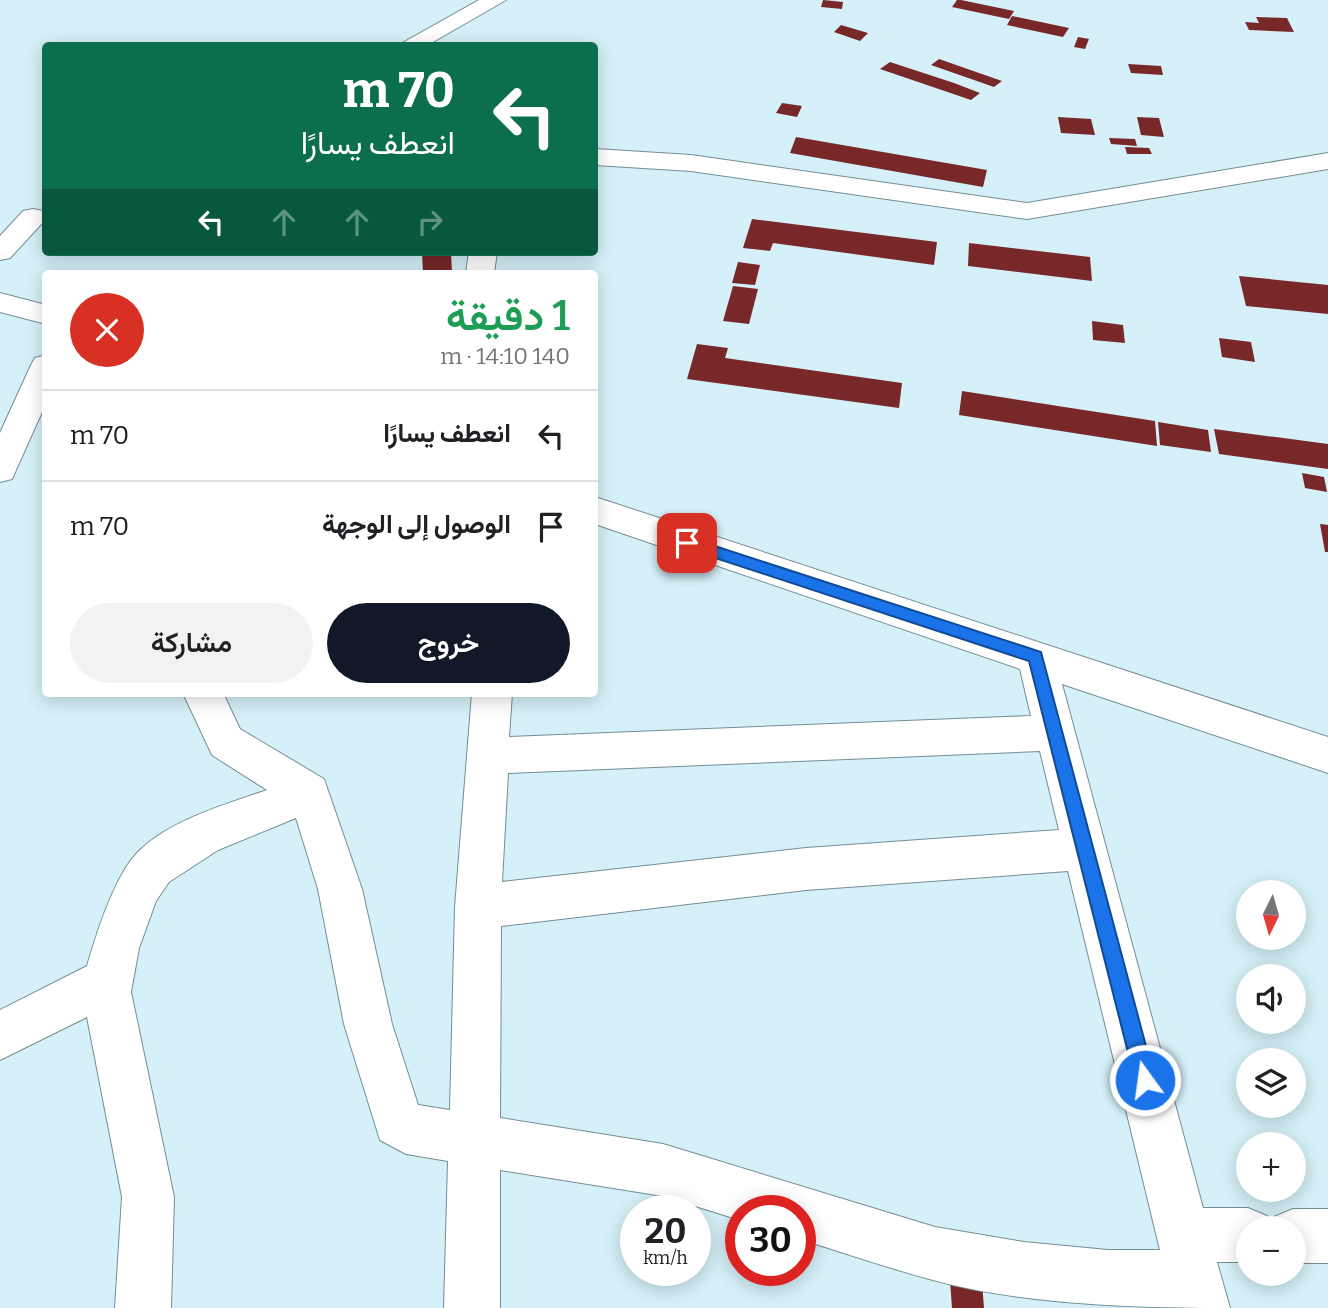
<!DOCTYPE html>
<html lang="ar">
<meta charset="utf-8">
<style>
:root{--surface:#fff;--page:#f2f2f2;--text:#202124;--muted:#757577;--line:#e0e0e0;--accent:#111827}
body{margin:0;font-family:Bitter,Vazirmatn,serif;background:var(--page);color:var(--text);direction:rtl;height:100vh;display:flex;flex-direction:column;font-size:26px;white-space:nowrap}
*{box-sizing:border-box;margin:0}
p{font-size:23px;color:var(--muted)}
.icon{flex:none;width:38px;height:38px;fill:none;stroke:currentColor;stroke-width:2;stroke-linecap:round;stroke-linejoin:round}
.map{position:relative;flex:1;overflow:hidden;direction:ltr}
.panel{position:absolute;left:42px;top:270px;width:556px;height:427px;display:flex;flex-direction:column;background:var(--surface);border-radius:7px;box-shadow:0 4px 18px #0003;direction:rtl}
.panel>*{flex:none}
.banner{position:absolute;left:42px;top:42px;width:556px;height:214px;border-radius:7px;box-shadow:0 4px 18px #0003;direction:rtl;background:#0b6e4f;color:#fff;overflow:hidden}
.needle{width:46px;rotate:185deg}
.tools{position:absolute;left:1236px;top:880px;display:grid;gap:14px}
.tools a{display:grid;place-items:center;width:70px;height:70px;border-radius:50%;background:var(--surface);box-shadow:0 4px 18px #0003;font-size:35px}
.speed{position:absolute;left:620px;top:1195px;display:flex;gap:14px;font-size:35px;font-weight:700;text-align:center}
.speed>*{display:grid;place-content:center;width:91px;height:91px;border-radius:50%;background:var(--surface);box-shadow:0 4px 18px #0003;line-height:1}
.speed small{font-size:18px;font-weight:400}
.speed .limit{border:10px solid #d22;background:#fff;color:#111}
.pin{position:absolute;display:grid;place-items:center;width:60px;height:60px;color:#fff;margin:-30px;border-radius:14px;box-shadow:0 4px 10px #0006}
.me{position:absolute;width:77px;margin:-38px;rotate:346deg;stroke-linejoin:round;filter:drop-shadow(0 0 5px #0008)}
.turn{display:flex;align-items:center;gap:24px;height:147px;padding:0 28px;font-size:32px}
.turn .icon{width:91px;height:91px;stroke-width:2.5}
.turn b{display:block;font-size:49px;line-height:60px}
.lanes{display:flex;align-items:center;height:66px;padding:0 28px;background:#0003;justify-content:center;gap:35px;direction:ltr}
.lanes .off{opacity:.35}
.round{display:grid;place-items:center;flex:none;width:74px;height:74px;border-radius:37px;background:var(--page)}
.overview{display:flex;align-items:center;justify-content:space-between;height:119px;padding:0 28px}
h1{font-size:42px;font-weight:600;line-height:52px;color:#1e9e55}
.cta{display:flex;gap:14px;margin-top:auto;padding:14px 28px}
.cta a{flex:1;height:80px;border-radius:42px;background:var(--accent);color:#fff;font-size:28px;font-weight:600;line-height:80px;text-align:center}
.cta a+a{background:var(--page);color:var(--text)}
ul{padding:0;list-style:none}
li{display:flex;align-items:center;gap:21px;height:91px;padding:0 28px;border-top:2px solid var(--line)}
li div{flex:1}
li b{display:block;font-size:26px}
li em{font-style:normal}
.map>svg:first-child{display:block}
.building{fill:#782829}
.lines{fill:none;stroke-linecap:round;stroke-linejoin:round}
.minor-casing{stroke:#748d95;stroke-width:2}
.minor{fill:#fff;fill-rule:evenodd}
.route{fill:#1a73e8;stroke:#114b97;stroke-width:2}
</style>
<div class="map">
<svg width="1328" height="1308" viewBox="0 0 1328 1308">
<rect width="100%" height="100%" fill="#d5f0f8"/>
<path class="building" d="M823,0L843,2L842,9L821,7Z
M957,0H961L1014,11L1009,19L952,7Z
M1012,16L1069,28L1063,37L1007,25Z
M1256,17L1287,18L1294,32L1249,30L1245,22L1259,23Z
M841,25L868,33L860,41L834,32Z
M1078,37L1089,39L1085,49L1074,47Z
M939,59L1002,81L994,87L931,65Z
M890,62L954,83L980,93L971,100L880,69Z
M1128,64L1161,66L1163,75L1131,73Z
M782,103L802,106L797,117L776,113Z
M1058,117L1091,119L1095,135L1061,133Z
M1137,117L1159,118L1164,137L1141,135Z
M796,137L987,170L983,187L790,153Z
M1109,138L1135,139L1137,146L1111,144Z
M1125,147L1149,148L1152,154H1127Z
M752,219L937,242L934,265L773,243L770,251L743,248Z
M969,243L1090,257L1092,281L968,266Z
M422,252H451L452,273H423Z
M738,262L760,265L755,285L732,283Z
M1239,276L1328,285V314L1246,306Z
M733,286L758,289L749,324L723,321Z
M1092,321L1123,325L1125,343L1093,340Z
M1219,338L1251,342L1255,362L1222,357Z
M697,344L728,348L725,358L902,383L899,408L687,379Z
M962,391L1155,421L1157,446L959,415Z
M1158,422L1208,430L1211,452L1160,445Z
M1214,429L1328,444V469L1219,454Z
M1302,473L1324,477L1327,492L1305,488Z
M1320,524L1328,525V552H1325Z
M949,1267L981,1270L984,1308H952Z"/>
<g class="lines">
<g class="minor-casing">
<path id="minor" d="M479,0H506L426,46H397Z
M595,149L691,155L1027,203L1328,153V169L1027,219L691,171L595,165Z
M33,209L43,211L46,219L10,258L0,260V236L23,211Z
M469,252H497L494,273H466Z
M0,293L46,305V324L0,312Z
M46,355V403L12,479L0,482V433L31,365L35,358Z
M595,497L1328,737V773L1062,684L1203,1208H1248L1267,1216L1271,1225L1274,1217L1293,1209H1328V1263H1293V1228H1248V1262H1217L1230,1308C1139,1308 1024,1305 933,1280C888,1268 844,1253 800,1239V1211H740V1220L663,1196L500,1170V1308H444L448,1161L406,1154L380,1140L344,1024L318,889L296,818L218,850L169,882L156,901L139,948L131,992L174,1197L171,1308H115L122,1197L87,1017L0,1060V1010L87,966C96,935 114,877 137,853C169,820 225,805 267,790L212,755L183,693H223L240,729L324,779L362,889L392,1024L418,1105L450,1110L455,907L472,693H512L509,737L1031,716L1020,669L595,524ZM1040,751L1059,830L806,848L502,882L508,773ZM1068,871L1160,1250H1108L1024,1242L935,1227L663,1144L500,1118L501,926L806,890Z"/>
</g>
<use href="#minor" class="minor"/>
</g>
<path class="route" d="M687,537L1041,652L1155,1080L1152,1088L1145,1091L1138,1088L1135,1080L1029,661L682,547V539Z"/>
</svg>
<div class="tools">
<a><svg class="needle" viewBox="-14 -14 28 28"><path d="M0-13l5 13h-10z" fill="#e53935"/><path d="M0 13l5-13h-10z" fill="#757577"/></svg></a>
<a><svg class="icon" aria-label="sound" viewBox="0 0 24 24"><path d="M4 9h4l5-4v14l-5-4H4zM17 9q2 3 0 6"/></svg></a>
<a><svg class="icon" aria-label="layers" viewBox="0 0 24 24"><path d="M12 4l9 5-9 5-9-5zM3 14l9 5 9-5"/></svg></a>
<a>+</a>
<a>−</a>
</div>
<div class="speed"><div>20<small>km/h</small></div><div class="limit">30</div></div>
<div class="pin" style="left:687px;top:543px;background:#d93025"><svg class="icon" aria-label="arrive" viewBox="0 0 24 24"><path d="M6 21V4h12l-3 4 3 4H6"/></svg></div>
<svg class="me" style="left:1145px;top:1080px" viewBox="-20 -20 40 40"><circle r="17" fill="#1a73e8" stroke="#fff" stroke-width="3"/><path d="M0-11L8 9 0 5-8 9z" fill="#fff"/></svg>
<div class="banner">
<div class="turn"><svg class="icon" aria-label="left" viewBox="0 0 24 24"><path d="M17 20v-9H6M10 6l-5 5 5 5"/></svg><div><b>70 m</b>انعطف يسارًا</div></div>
<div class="lanes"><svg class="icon" aria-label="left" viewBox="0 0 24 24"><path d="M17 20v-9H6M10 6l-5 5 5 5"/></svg><svg class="icon off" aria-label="ahead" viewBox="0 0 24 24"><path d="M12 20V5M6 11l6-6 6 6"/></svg><svg class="icon off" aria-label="ahead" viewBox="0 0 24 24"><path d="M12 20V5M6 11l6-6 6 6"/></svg><svg class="icon off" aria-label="right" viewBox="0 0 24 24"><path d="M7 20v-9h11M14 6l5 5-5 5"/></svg></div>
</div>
<section class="panel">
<div class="overview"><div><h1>1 دقيقة</h1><p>140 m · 14:10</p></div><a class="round" style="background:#d93025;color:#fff"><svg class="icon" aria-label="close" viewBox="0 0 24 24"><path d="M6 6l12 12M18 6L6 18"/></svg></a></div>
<ul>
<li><svg class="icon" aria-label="left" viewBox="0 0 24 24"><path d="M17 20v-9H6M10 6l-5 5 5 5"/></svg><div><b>انعطف يسارًا</b></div><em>70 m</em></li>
<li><svg class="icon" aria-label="arrive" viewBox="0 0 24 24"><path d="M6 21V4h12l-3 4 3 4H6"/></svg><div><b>الوصول إلى الوجهة</b></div><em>70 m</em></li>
</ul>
<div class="cta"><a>خروج</a><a>مشاركة</a></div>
</section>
</div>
